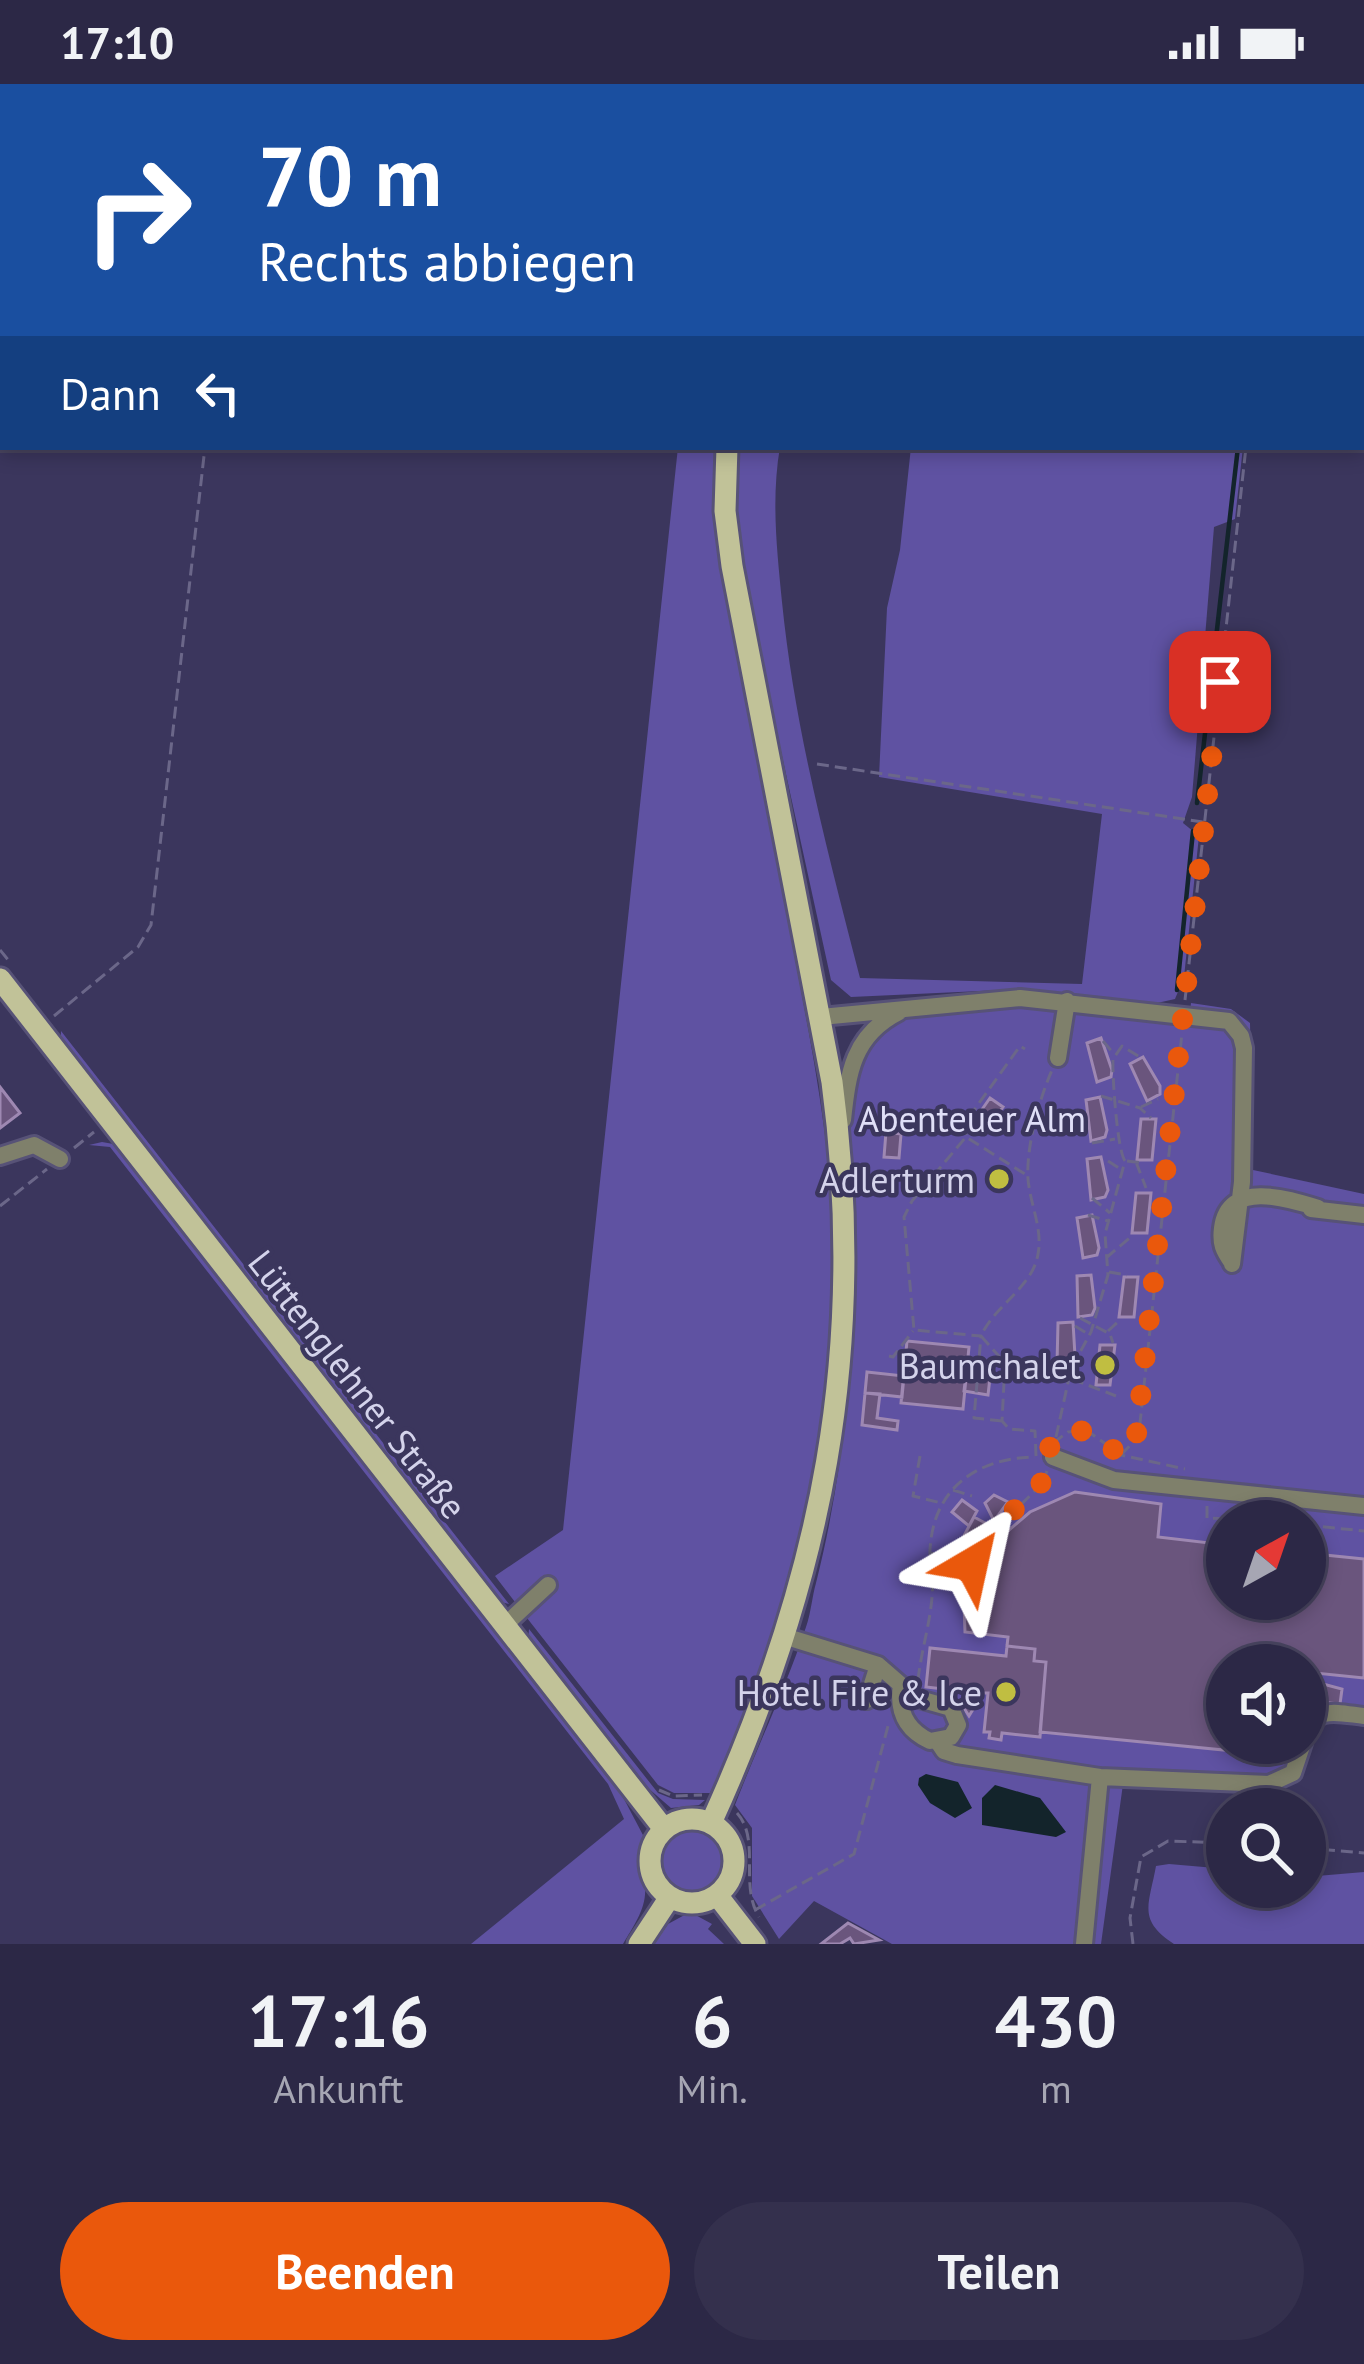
<!DOCTYPE html>
<html lang="de">
<meta charset="utf-8">
<style>
:root{--surface:#2c2846;--page:#34304d;--text:#f1f3f6;--muted:#a6a6b3;--line:#48445f;--accent:#ea580c}
body{margin:0;font-family:"PT Sans",sans-serif;background:var(--page);color:var(--text);height:100vh;display:flex;flex-direction:column;font-size:45px;white-space:nowrap}
*{box-sizing:border-box;margin:0}
p{font-size:39px;color:var(--muted)}
.icon{flex:none;width:66px;height:66px;fill:none;stroke:currentColor;stroke-width:2;stroke-linecap:round;stroke-linejoin:round}
.map{position:relative;height:1860px;overflow:hidden}
.side{display:flex;flex-direction:column;background:var(--surface);flex:1}
.side>*{flex:none}
.banner{position:absolute;left:0px;top:0px;width:1365px;height:366px;box-shadow:0 6px 18px #0003,0 0 0 3px var(--line);background:#1a4fa0;color:#fff;overflow:hidden}
.needle{width:78px;rotate:40deg}
.buttons{position:absolute;left:1206px;top:1416px;display:grid;gap:24px}
.buttons a{display:grid;place-items:center;width:120px;height:120px;border-radius:50%;background:var(--surface);box-shadow:0 6px 18px #0003,0 0 0 3px var(--line);font-size:60px}
.pin{position:absolute;display:grid;place-items:center;width:102px;height:102px;color:#fff;margin:-51px;border-radius:24px;box-shadow:0 6px 18px #0006}
.me{position:absolute;width:132px;margin:-66px;rotate:36deg;stroke-linejoin:round;filter:drop-shadow(0 0 9px #0008)}
.turn{display:flex;align-items:center;gap:42px;height:252px;padding:0 60px;font-size:54px}
.turn .icon{width:156px;height:156px;stroke-width:2.5}
.turn b{display:block;font-size:84px;line-height:102px}
.then{display:flex;align-items:center;height:114px;padding:0 60px;background:#0003;gap:24px;font-size:45px}
.eta{display:flex;justify-content:space-evenly;align-items:center;height:204px;text-align:center}
.eta b{font-size:72px;font-weight:700;line-height:84px}
.primary-button{display:flex;gap:24px;margin-top:auto;padding:24px 60px}
.primary-button a{flex:1;height:138px;border-radius:72px;background:var(--accent);color:#fff;font-size:48px;font-weight:700;line-height:138px;text-align:center}
.primary-button a+a{background:var(--page);color:var(--text)}
.status{display:flex;justify-content:space-between;align-items:center;height:84px;padding:0 60px;background:var(--surface);direction:ltr}
.status svg{height:33px;fill:currentColor}
.map>svg:first-child{display:block}
.green{fill:#5f52a2;fill-rule:evenodd}
.water{fill:#13242b}
.lines{fill:none;stroke-linecap:round;stroke-linejoin:round}
.stream{stroke:#13242b;stroke-width:4.5}
.building{fill:#6a557d;stroke:#9e88b2;stroke-width:3}
.minor-casing{stroke:#575277;stroke-width:22}
.major-casing{stroke:#575277;stroke-width:27}
.path{stroke:#6b6789;stroke-width:3;stroke-dasharray:12 6;stroke-linecap:butt}
.minor{stroke:#7f806b;stroke-width:16}
.major{stroke:#c1c298;stroke-width:21}
.route{stroke:#ea580c;stroke-width:21;stroke-dasharray:0 37.8}
.poi-dot{fill:#c0be41;stroke:#3b365d;stroke-width:4.5}
.labels{text-anchor:middle;dominant-baseline:central;stroke-width:9;stroke-linejoin:round;paint-order:stroke}
.park-label{font-size:36px;fill:#e0dff7;stroke:#3b365d}
.poi-label{font-size:36px;fill:#d4d3eb;stroke:#3b365d;text-anchor:end}
.street-label{font-size:36px;fill:#d4d3eb;stroke:#3b365d}
</style>
<div class="status"><b>17:10</b><svg viewBox="0 0 49 12"><path d="M0 12V9h3v3zM5 12V6h3v6zM10 12V3h3v9zM15 12V0h3v12zM26 1h20v11H26zM47 4h2v5h-2z"/></svg></div>
<div class="map">
<svg width="1364" height="1860" viewBox="0 0 1364 1860">
<rect width="100%" height="100%" fill="#3b365d"/>
<path class="green" d="M678,363H717L716,439C741,570 763,701 787,832C810,955 836,1075 835,1201C832,1374 784,1553 710,1709H674L658,1701L527,1534L532,1515L515,1518L495,1492L563,1446Z
M736,363H780C771,415 777,466 782,518C795,647 828,769 860,894L1082,900L1102,730L879,693L887,524L900,466L911,363H1243L1235,435L1214,443L1192,713L1183,739L1199,752L1184,893L1175,915L1157,919L1025,905L851,913L831,896L744,498L735,439Z
M1191,919L1231,925L1250,939L1253,1086L1364,1110V1639L1324,1635L1294,1697L1123,1700L1101,1860H892L814,1817L779,1855L752,1812V1744L735,1721C758,1661 786,1603 806,1543C811,1529 812,1513 816,1499C843,1392 853,1284 854,1174C854,1118 833,981 884,946C951,900 1110,930 1189,938ZM1227,1437H1305V1515H1227ZM1227,1581H1305V1659H1227Z
M61,947L509,1520L497,1517L61,959Z
M102,1058L119,1061L614,1696L644,1753C637,1774 643,1783 645,1803C647,1824 633,1843 623,1860H471L624,1735L608,1700L110,1063L89,1061Z
M529,1545L658,1709L673,1715L705,1716L699,1721L671,1724L633,1691L528,1556Z
M656 1777a33 33 0 1 1 66 0a33 33 0 1 1-66 0Z
M1169,1780L1227,1785V1803H1241L1243,1807L1305,1803V1793L1364,1788V1860H1174C1137,1836 1149,1821 1156,1782Z
M690,1828L712,1840L708,1845L724,1860H654L668,1840Z"/>
<path class="water" d="M926,1690L958,1698L972,1724L955,1734L930,1719L918,1701L919,1694Z
M995,1701L1040,1714L1066,1748L1056,1753L982,1741V1714Z"/>
<g class="lines">
<path class="stream" d="M1197,719L1238,363
M1177,906L1193,747"/>
</g>
<path class="building" d="M1101,954L1112,986L1111,993L1097,998L1087,959Z
M1143,973L1160,1002V1010L1147,1017L1130,980Z
M0,1003L20,1029L0,1044Z
M1100,1013L1107,1046L1105,1053L1091,1057L1086,1016Z
M990,1014L1003,1023L989,1043L976,1034Z
M1141,1035H1156L1152,1076H1137Z
M886,1048L901,1050L899,1074L884,1073Z
M1101,1073L1108,1106L1105,1113L1091,1116L1087,1075Z
M1136,1109H1151L1147,1149H1132Z
M1092,1131L1099,1164L1097,1171L1083,1174L1077,1134Z
M1091,1191L1095,1224L1092,1231L1078,1233L1077,1192Z
M1124,1193H1138L1134,1233H1119Z
M1073,1238L1075,1272L1072,1279L1057,1280L1058,1239Z
M907,1257L969,1263L963,1325L901,1319Z
M1100,1261H1115L1110,1301H1096Z
M967,1282L991,1285L988,1311L964,1307Z
M867,1288L904,1292L902,1313L865,1309Z
M865,1309L880,1310L877,1334L898,1337L897,1346L862,1341Z
M1075,1408L1161,1420L1158,1453L1227,1461V1515H1305V1469L1364,1475V1594L1305,1588V1581H1227L1224,1666L1040,1648L1046,1578L1034,1577L1035,1565L1007,1562L1008,1553L965,1548L964,1521L979,1483L1001,1453L1030,1428Z
M994,1411L1008,1418L994,1437L985,1419Z
M962,1416L977,1427L969,1442L952,1428Z
M974,1433L989,1441L973,1471L958,1463Z
M1007,1562L1035,1565L1034,1577L1046,1578L1040,1653L1002,1649L1001,1656L989,1654L990,1648H984L988,1609H983L969,1632L962,1621L969,1608L926,1603L930,1564L1006,1572Z
M1323,1600L1342,1605L1340,1620L1309,1617L1311,1601Z
M1242,1659H1292L1291,1668L1241,1663Z
M848,1839L879,1856L854,1860L850,1854L840,1860H821Z"/>
<g class="lines">
<g class="minor-casing">
<path id="minor" d="M938,0L939,3
M962,0V3
M821,933L1020,914L1229,937L1241,952L1244,964L1242,1098L1232,1180
M1058,974L1067,917
M843,1036C848,989 853,951 899,928
M0,1072L34,1061L60,1075
M1311,1125L1364,1131
M1232,1179C1223,1166 1220,1160 1222,1144C1228,1096 1286,1114 1318,1124
M1053,1373L1114,1396L1364,1422
M505,1541L548,1501
M787,1553L878,1581L916,1614L951,1624L958,1641L951,1653L930,1657C906,1646 897,1627 901,1601
M867,1616L878,1581
M1305,1652C1314,1621 1337,1629 1364,1632
M938,1658L944,1667L957,1671L1100,1693L1269,1700L1293,1689L1303,1659
M1084,1860L1100,1693"/>
</g>
<g class="major-casing">
<path id="major" d="M1283,0L1294,3
M1018,3L1027,0
M1362,22L1364,23
M0,895L664,1745
M650 1777a42 42 0 1 1 84 0a42 42 0 1 1-84 0Z
M711,1739C822,1495 868,1266 832,998L732,482L725,427L727,363
M717,1811L755,1860
M639,1860L670,1813"/>
</g>
<path class="path" d="M1238,0L1250,3
M1337,0L1347,3
M245,3V0
M1123,3L1128,0
M1362,46H1364
M1362,83L1364,84
M817,680L1203,738
M0,866L9,877
M1185,916L1246,363
M54,932L138,863L151,841L205,363
M1103,957L1114,970
M1101,1012L1140,1024L1151,1034
M1141,1023L1158,1015
M966,1051L967,1036L1020,962L1025,965
M1092,1059L1115,1055
M74,1064L94,1048
M1108,1077L1122,1086
M1127,1077L1143,1079
M1136,1078L1146,1104
M1092,1114L1110,1129
M0,1122L47,1085
M1088,1131L1108,1137
M1106,1174L1133,1151
M1109,1188L1127,1191
M1080,1234L1110,1250L1113,1259
M1075,1242L1088,1250
M1108,1247L1121,1235
M889,1272L893,1273L913,1247
M1072,1295L1116,1312
M1002,1337L974,1334L981,1252L914,1246L904,1133L912,1117L966,1053L1028,1092
M1056,1353L1071,1285L1091,1248L1108,1191L1105,1150L1125,1077C1117,1066 1112,989 1113,975L1122,962L1143,975
M1053,1359L1068,1348L1086,1346L1121,1371L1185,1385
M1121,1371L1136,1355L1140,1339L1182,949
M920,1372L913,1412L941,1419
M1036,1372L1035,1347L1009,1345L1002,1337L1005,1279L981,1252C994,1222 1033,1203 1038,1170C1043,1145 1030,1120 1028,1095C1026,1063 1039,1016 1052,986
M953,1406L972,1412
M1207,1422V1434L1271,1437
M1305,1441L1364,1447
M931,1469L979,1483L1002,1439L1043,1399L1047,1387
M918,1596C921,1568 930,1540 932,1513C934,1498 929,1482 930,1466C933,1404 977,1374 1035,1373
M659,1706L673,1712L702,1711
M737,1729C761,1756 739,1800 759,1833
M1305,1764L1364,1769
M755,1826L854,1770L888,1642
M1133,1860L1130,1834L1141,1773L1168,1757L1227,1759"/>
<use href="#minor" class="minor"/>
<use href="#major" class="major"/>
</g>
<g class="lines">
<path class="route" d="M972,1480L979,1483L1001,1439L1045,1395L1050,1362L1061,1351L1086,1346L1121,1371L1136,1355L1220,598"/>
</g>
<g class="poi-dot">
<circle cx="999" cy="1095" r="12"/>
<circle cx="1105" cy="1281" r="12"/>
<circle cx="1006" cy="1608" r="12"/>
</g>
<g class="labels">
<g class="park-label">
<text x="972" y="1034">Abenteuer Alm</text>
</g>
<g class="poi-label">
<text x="975" y="1095">Adlerturm</text>
<text x="1081" y="1281">Baumchalet</text>
<text x="982" y="1608">Hotel Fire &amp; Ice</text>
</g>
<g class="street-label">
<text transform="translate(358 1300) rotate(52)">Lüttenglehner Straße</text>
</g>
</g>
</svg>
<div class="buttons">
<a><svg class="needle" viewBox="-14 -14 28 28"><path d="M0-13l5 13h-10z" fill="#e53935"/><path d="M0 13l5-13h-10z" fill="#a6a6b3"/></svg></a>
<a><svg class="icon" aria-label="sound" viewBox="0 0 24 24"><path d="M4 9h4l5-4v14l-5-4H4zM17 9q2 3 0 6"/></svg></a>
<a><svg class="icon" aria-label="search" viewBox="0 0 24 24"><circle cx="10" cy="10" r="6"/><path d="M15 15l6 6"/></svg></a>
</div>
<div class="pin" style="left:1220px;top:598px;background:#d93025"><svg class="icon" aria-label="arrive" viewBox="0 0 24 24"><path d="M6 21V4h12l-3 4 3 4H6"/></svg></div>
<svg class="me" style="left:972px;top:1480px" viewBox="-20 -20 40 40"><path d="M0-17L14 15 0 8-14 15z" fill="#ea580c" stroke="#fff" stroke-width="4"/></svg>
<div class="banner">
<div class="turn"><svg class="icon" aria-label="right" viewBox="0 0 24 24"><path d="M7 20v-9h11M14 6l5 5-5 5"/></svg><div><b>70 m</b>Rechts abbiegen</div></div>
<div class="then">Dann<svg class="icon" aria-label="left" viewBox="0 0 24 24"><path d="M17 20v-9H6M10 6l-5 5 5 5"/></svg></div>
</div>
</div>
<section class="side">
<div class="eta">
<div><b>17:16</b><p>Ankunft</p></div>
<div><b>6</b><p>Min.</p></div>
<div><b>430</b><p>m</p></div>
</div>
<div class="primary-button"><a>Beenden</a><a>Teilen</a></div>
</section>
